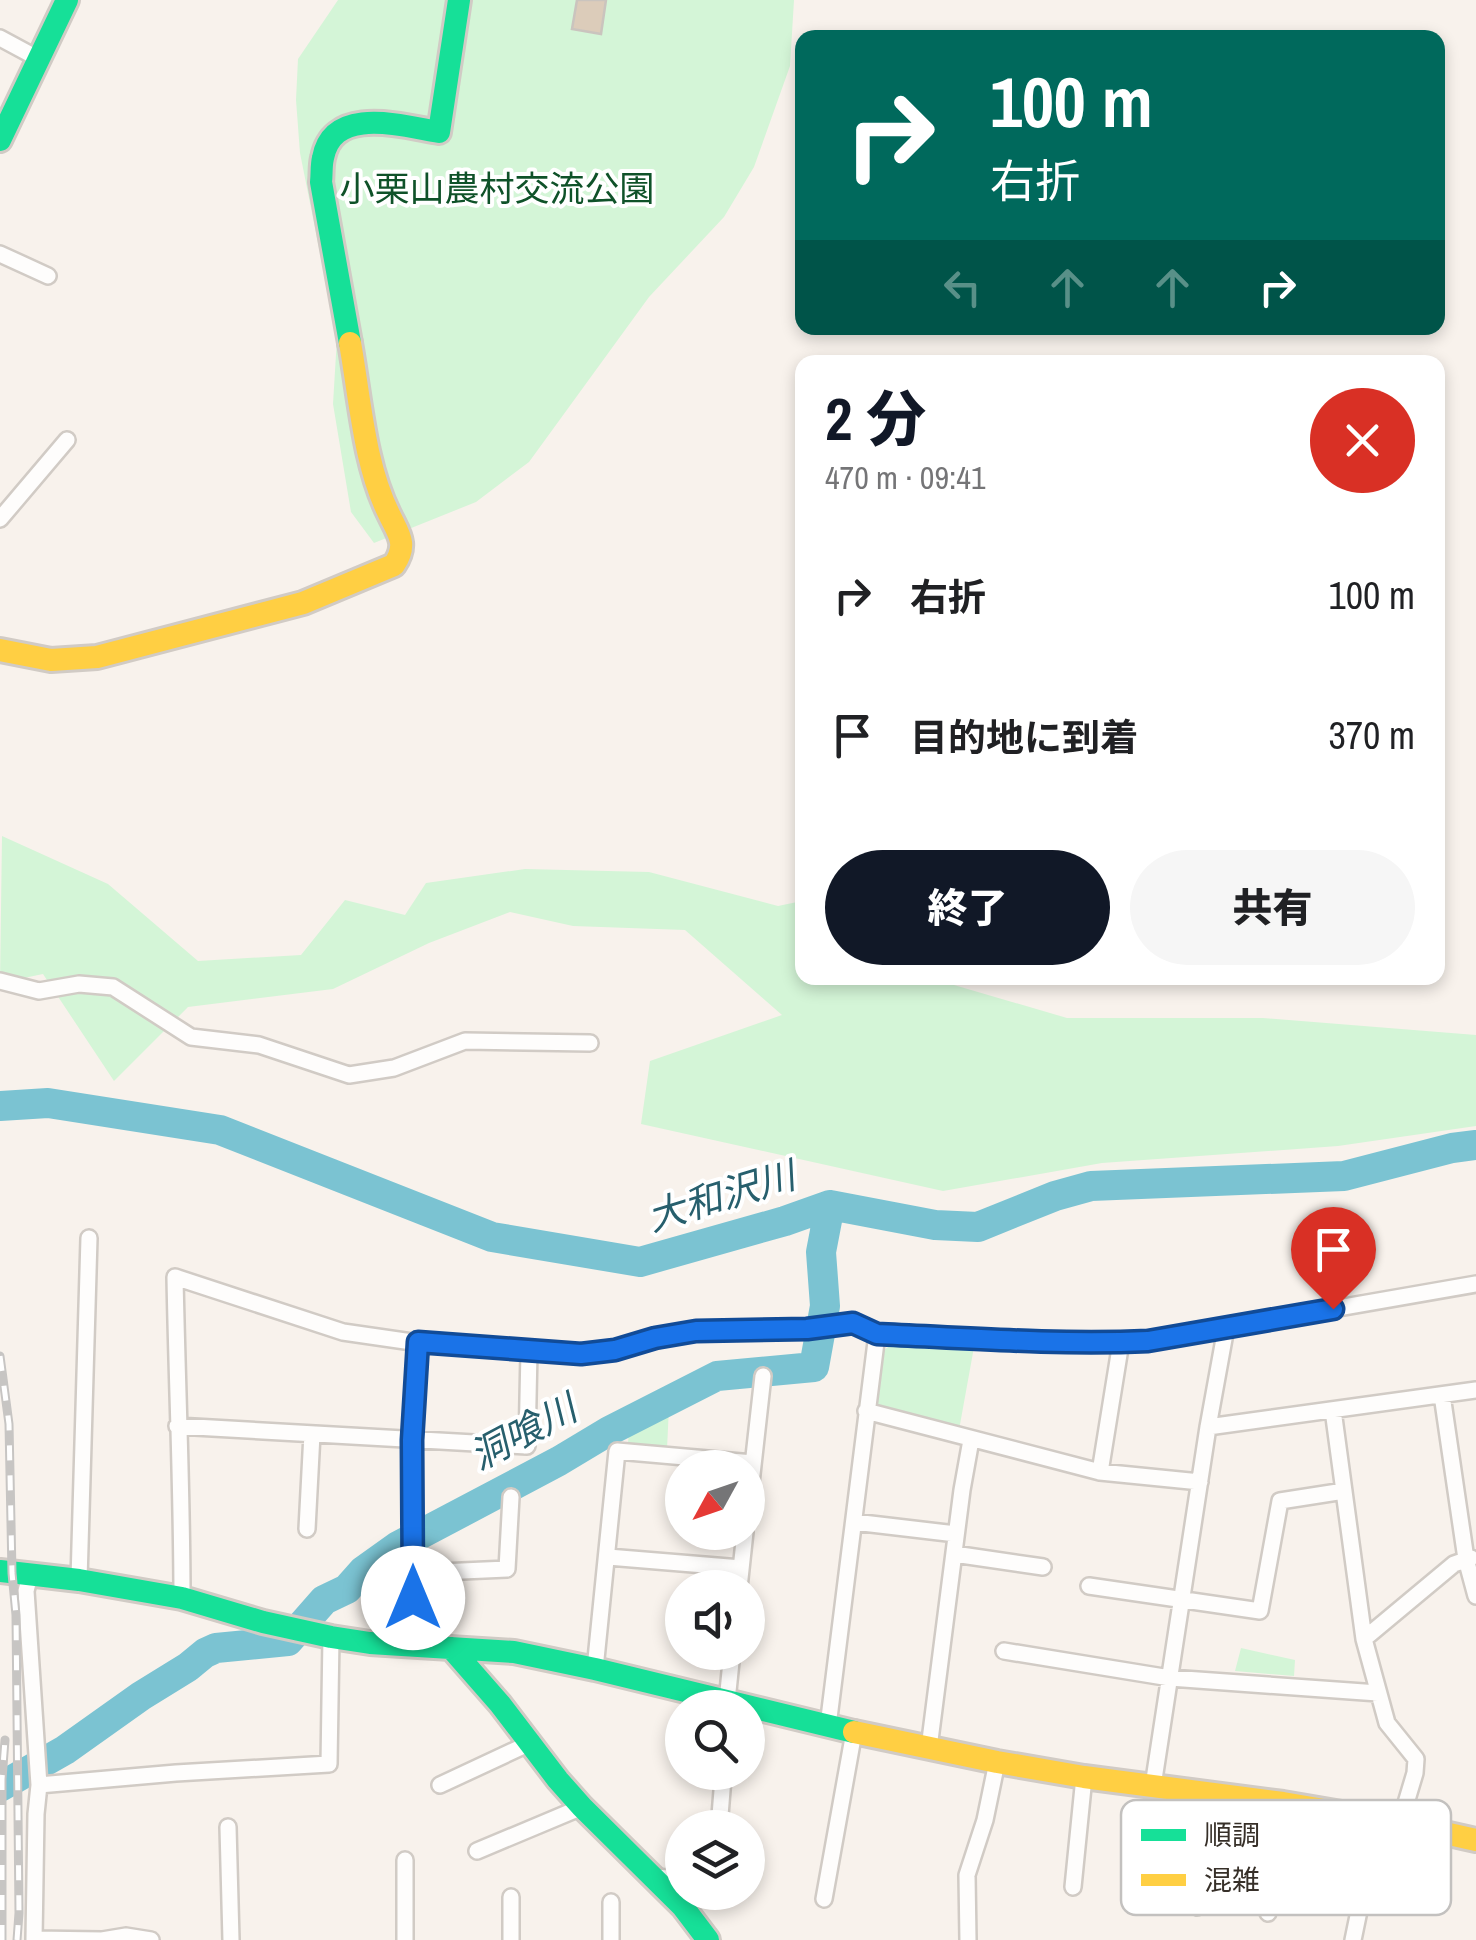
<!DOCTYPE html>
<html lang="ja">
<meta charset="utf-8">
<style>
:root{--surface:#fff;--page:#f6f6f6;--text:#202124;--muted:#757577;--accent:#111827}
body{margin:0;font-family:"Archivo Narrow","Noto Sans JP",sans-serif;background:var(--page);color:var(--text);height:100vh;display:flex;flex-direction:column;font-size:38px;white-space:nowrap}
*{box-sizing:border-box;margin:0}
p{font-size:32px;color:var(--muted)}
.icon{flex:none;width:55px;height:55px;fill:none;stroke:currentColor;stroke-width:2;stroke-linecap:round;stroke-linejoin:round}
.map{position:relative;flex:1;overflow:hidden}
.panel{position:absolute;left:795px;top:355px;width:650px;height:630px;display:flex;flex-direction:column;background:var(--surface);border-radius:20px;box-shadow:0 5px 15px #0003}
.panel>*{flex:none}
.hud{position:absolute;left:795px;top:30px;width:650px;height:305px;border-radius:20px;box-shadow:0 5px 15px #0003;background:#00695c;color:#fff;overflow:hidden}
.needle{width:65px;rotate:230deg}
.tools{position:absolute;left:665px;top:1450px;display:grid;gap:20px}
.tools a{display:grid;place-items:center;width:100px;height:100px;border-radius:50%;background:var(--surface);box-shadow:0 5px 15px #0003;font-size:50px}
.pin{position:absolute;display:grid;place-items:center;width:85px;height:85px;color:#fff;margin:-102px -42px;border-radius:50% 50% 50% 0;rotate:-45deg;box-shadow:0 0 10px #0007}
.pin .icon{rotate:45deg}
.me{position:absolute;width:110px;margin:-55px;rotate:0deg;stroke-linejoin:round;filter:drop-shadow(0 0 8px #0008)}
.turn{display:flex;align-items:center;gap:35px;height:210px;padding:0 30px;font-size:45px}
.turn .icon{width:130px;height:130px;stroke-width:2.5}
.turn b{display:block;font-size:70px;line-height:85px}
.lanes{display:flex;align-items:center;height:95px;padding:0 30px;background:#0003;justify-content:center;gap:50px;direction:ltr}
.lanes .off{opacity:.35}
.round{display:grid;place-items:center;flex:none;width:105px;height:105px;border-radius:52px;background:var(--page)}
.head{display:flex;align-items:center;justify-content:space-between;height:170px;padding:0 30px}
h1{font-size:60px;font-weight:800;line-height:75px;color:var(--accent)}
.button{display:flex;gap:20px;margin-top:auto;padding:20px 30px}
.button a{flex:1;height:115px;border-radius:60px;background:var(--accent);color:#fff;font-size:40px;font-weight:800;line-height:115px;text-align:center}
.button a+a{background:var(--page);color:var(--text)}
ul{padding:0;list-style:none}
li{display:flex;align-items:center;gap:30px;height:140px;padding:0 30px}
li div{flex:1}
li b{display:block;font-size:38px}
li em{font-style:normal}
.map>svg:first-child{display:block}
.green{fill:#d4f5d7}
.lines{fill:none;stroke-linecap:round;stroke-linejoin:round}
.river{stroke:#7bc3d2;stroke-width:30}
.building{fill:#dcccba;stroke:#cac4be;stroke-width:2.5}
.street-casing{stroke:#d1cbc5;stroke-width:20}
.fast-casing{stroke:#d1cbc5;stroke-width:28}
.slow-casing{stroke:#d1cbc5;stroke-width:28}
.street{stroke:#fefdfc;stroke-width:15}
.fast{stroke:#16e098;stroke-width:22}
.slow{stroke:#ffcf43;stroke-width:22}
.rail-casing{stroke:#c7c5c3;stroke-width:9}
.rail{stroke:#fff;stroke-width:5;stroke-dasharray:15;stroke-linecap:butt}
.route-casing{stroke:#114b97;stroke-width:25}
.route{stroke:#1a73e8;stroke-width:18}
.labels{text-anchor:middle;dominant-baseline:central;stroke-width:8;stroke-linejoin:round;paint-order:stroke}
.park-label{font-size:35px;fill:#0f5229;stroke:#fff}
.water-label{font-size:38px;font-style:italic;fill:#275f6d;stroke:#fff}
.key{fill:#fff;stroke:#c3c1bf;stroke-width:2.5}
.key-label{font-size:28px;fill:#373029}
</style>
<div class="map">
<svg width="1476" height="1940" viewBox="0 0 1476 1940">
<rect width="100%" height="100%" fill="#f8f2ec"/>
<path class="green" d="M338,0H794L790,66L754,167L724,217L649,297L529,462L476,502L374,543L351,512L333,404L337,338L300,153L296,100L298,59Z
M2,836L108,884L198,961L301,955L345,900L405,915L426,883L525,869L649,872L778,906L802,901V978H930L1067,1018H1263L1476,1035V1126L1338,1146L1102,1163L943,1191L641,1124L650,1061L782,1015L685,930L573,926L510,912L429,943L333,989L188,1007L114,1081L43,974L0,983Z
M890,1345L974,1347L959,1430L882,1409L873,1400L879,1355Z
M669,1407L667,1449L628,1445L629,1425Z
M1241,1648L1295,1660L1294,1676L1235,1671Z"/>
<g class="lines">
<path class="river" d="M0,1106L48,1103L220,1130L492,1237L640,1262L785,1221L830,1205L935,1225L978,1227L1055,1196L1091,1186L1344,1176L1452,1148L1476,1145
M0,1787L65,1750L141,1696L188,1667L205,1653L216,1648L288,1641L324,1600L347,1589L363,1571L398,1546L559,1461L609,1431L717,1376L814,1367L825,1306L821,1252L830,1205"/>
</g>
<path class="building" d="M577,0H606L601,34L572,29Z"/>
<g class="lines">
<g class="street-casing">
<path id="street" d="M0,38L39,59
M0,254L48,276
M0,519L67,440
M0,981L39,991L79,984L113,987L191,1037L259,1045L349,1075L394,1068L465,1041L590,1043
M1442,1395L1466,1559L1476,1596
M1333,1410L1364,1639L1387,1723L1416,1759L1415,1773L1400,1823
M866,1411L1100,1472L1200,1482
M177,1426L527,1446L529,1351
M1208,1427L1476,1390
M1100,1472L1121,1342
M748,1510L763,1376
M854,1522L956,1534
M307,1529L312,1434
M954,1554L1043,1567
M608,1557L741,1568
M30,1575L26,1591L39,1785L36,1814L34,1939L102,1940L126,1936L151,1940
M79,1580L89,1238
M1089,1586L1260,1611L1280,1501L1344,1491
M739,1588L745,1532
M182,1598C182,1491 177,1384 175,1277L343,1332L419,1343L581,1354L615,1350L655,1338L696,1331L807,1329L853,1323L877,1334L1041,1342L1148,1341L1476,1284
M413,1598L412,1440L419,1343
M1364,1639L1454,1564L1471,1558
M408,1645L413,1598L440,1572L507,1569L511,1497
M1004,1651L1170,1678L1378,1693
M595,1669L617,1451L753,1463
M727,1701L732,1652
M828,1726L877,1334
M929,1748L962,1490L971,1440
M39,1785L176,1773L329,1764L331,1637
M440,1785L528,1744
M1153,1786L1208,1427L1226,1328
M228,1827L231,1940
M719,1828L723,1778
M477,1851L582,1807
M405,1860V1940
M654,1877L682,1879
M1073,1887L1084,1777
M824,1899L854,1732
M611,1902V1940
M1197,1907L1215,1794
M1268,1913L1283,1803
M511,1940V1897
M968,1940L967,1875L985,1820L997,1762
M1353,1940L1378,1819"/>
</g>
<g class="fast-casing">
<path id="fast" d="M0,140L67,0
M350,343L321,182C322,174 321,166 323,158C333,105 402,126 439,132L459,0
M0,1571L79,1580L182,1598L263,1622L331,1637L370,1643L514,1652L595,1669L854,1732
M451,1648L500,1704L558,1780L582,1807L683,1907L708,1940"/>
</g>
<g class="slow-casing">
<path id="slow" d="M0,650L51,660L97,657L303,603L394,565C408,544 399,535 389,514C364,464 360,398 350,343
M854,1732L997,1762L1084,1777L1283,1803L1400,1823L1476,1840"/>
</g>
<use href="#street" class="street"/>
<use href="#fast" class="fast"/>
<use href="#slow" class="slow"/>
<g class="rail-casing">
<path id="rail" d="M0,1356L9,1424L12,1573L16,1615L19,1913L17,1940
M2,1940V1779L5,1740"/>
</g>
<use href="#rail" class="rail"/>
</g>
<g class="lines">
<g class="route-casing">
<path id="route" d="M413,1598L412,1440L418,1342L581,1354L615,1350L655,1338L696,1331L807,1329L853,1323L877,1334C967,1338 1058,1345 1148,1341L1333,1309"/>
</g>
<use href="#route" class="route"/>
</g>
<g class="labels">
<g class="park-label">
<text x="497" y="188">小栗山農村交流公園</text>
</g>
<g class="water-label">
<text transform="translate(721 1196) rotate(-17)">大和沢川</text>
<text transform="translate(523 1432) rotate(-28)">洞喰川</text>
</g>
</g>
<rect x="1121" y="1800" width="330" height="115" rx="15" class="key"/>
<rect x="1141" y="1829" width="45" height="12" fill="#16e098"/>
<rect x="1141" y="1874" width="45" height="12" fill="#ffcf43"/>
<g class="key-label">
<text x="1204" y="1845">順調</text>
<text x="1204" y="1890">混雑</text>
</g>
</svg>
<div class="tools">
<a><svg class="needle" viewBox="-14 -14 28 28"><path d="M0-13l5 13h-10z" fill="#e53935"/><path d="M0 13l5-13h-10z" fill="#757577"/></svg></a>
<a><svg class="icon" aria-label="sound" viewBox="0 0 24 24"><path d="M4 9h4l5-4v14l-5-4H4zM17 9q2 3 0 6"/></svg></a>
<a><svg class="icon" aria-label="search" viewBox="0 0 24 24"><circle cx="10" cy="10" r="6"/><path d="M15 15l6 6"/></svg></a>
<a><svg class="icon" aria-label="layers" viewBox="0 0 24 24"><path d="M12 4l9 5-9 5-9-5zM3 14l9 5 9-5"/></svg></a>
</div>
<div class="pin" style="left:1333px;top:1309px;background:#d93025"><svg class="icon" aria-label="arrive" viewBox="0 0 24 24"><path d="M6 21V4h12l-3 4 3 4H6"/></svg></div>
<svg class="me" style="left:413px;top:1598px" viewBox="-20 -20 40 40"><circle r="19" fill="#fff"/><path d="M0-13L10 11 0 6-10 11z" fill="#1a73e8"/></svg>
<div class="hud">
<div class="turn"><svg class="icon" aria-label="right" viewBox="0 0 24 24"><path d="M7 20v-9h11M14 6l5 5-5 5"/></svg><div><b>100 m</b>右折</div></div>
<div class="lanes"><svg class="icon off" aria-label="left" viewBox="0 0 24 24"><path d="M17 20v-9H6M10 6l-5 5 5 5"/></svg><svg class="icon off" aria-label="ahead" viewBox="0 0 24 24"><path d="M12 20V5M6 11l6-6 6 6"/></svg><svg class="icon off" aria-label="ahead" viewBox="0 0 24 24"><path d="M12 20V5M6 11l6-6 6 6"/></svg><svg class="icon" aria-label="right" viewBox="0 0 24 24"><path d="M7 20v-9h11M14 6l5 5-5 5"/></svg></div>
</div>
<section class="panel">
<div class="head"><div><h1>2 分</h1><p>470 m · 09:41</p></div><a class="round" style="background:#d93025;color:#fff"><svg class="icon" aria-label="close" viewBox="0 0 24 24"><path d="M6 6l12 12M18 6L6 18"/></svg></a></div>
<ul>
<li><svg class="icon" aria-label="right" viewBox="0 0 24 24"><path d="M7 20v-9h11M14 6l5 5-5 5"/></svg><div><b>右折</b></div><em>100 m</em></li>
<li><svg class="icon" aria-label="arrive" viewBox="0 0 24 24"><path d="M6 21V4h12l-3 4 3 4H6"/></svg><div><b>目的地に到着</b></div><em>370 m</em></li>
</ul>
<div class="button"><a>終了</a><a>共有</a></div>
</section>
</div>
